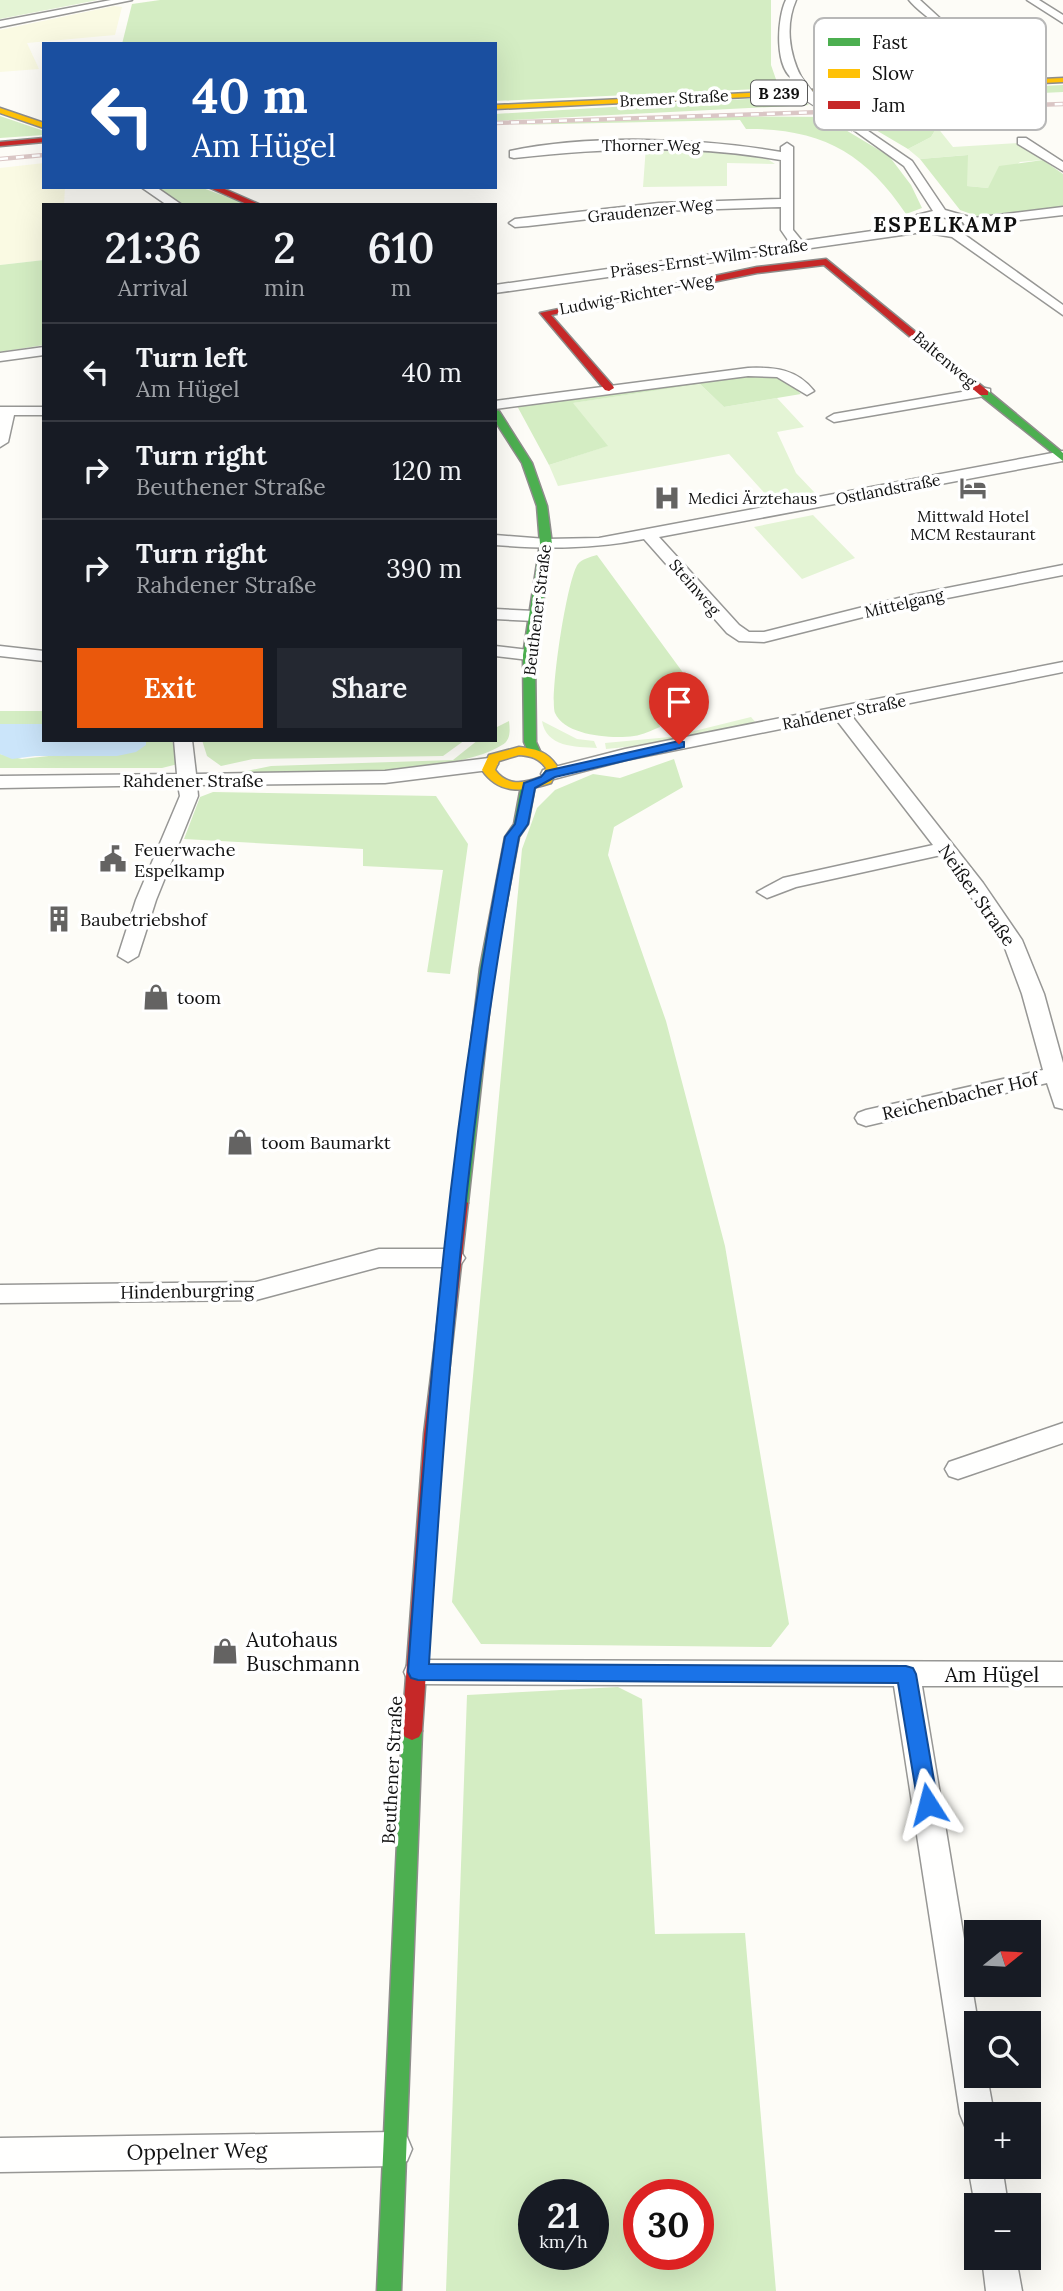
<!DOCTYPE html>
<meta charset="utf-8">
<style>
:root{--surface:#171b24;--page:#242831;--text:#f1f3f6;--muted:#9ea1a6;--line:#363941;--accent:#ea580c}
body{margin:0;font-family:Lora,serif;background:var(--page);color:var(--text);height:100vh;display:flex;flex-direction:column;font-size:26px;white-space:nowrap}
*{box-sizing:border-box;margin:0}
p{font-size:23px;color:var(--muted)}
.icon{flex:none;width:38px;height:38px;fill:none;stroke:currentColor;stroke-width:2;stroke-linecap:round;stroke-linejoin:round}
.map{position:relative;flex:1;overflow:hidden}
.details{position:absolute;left:42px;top:203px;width:455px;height:539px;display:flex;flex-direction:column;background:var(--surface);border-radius:0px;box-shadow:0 7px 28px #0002}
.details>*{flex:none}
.hud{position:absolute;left:42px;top:42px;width:455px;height:147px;border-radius:0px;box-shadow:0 7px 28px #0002;background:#1a4fa0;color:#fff;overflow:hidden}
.needle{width:46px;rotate:72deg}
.fabs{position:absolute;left:964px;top:1920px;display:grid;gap:14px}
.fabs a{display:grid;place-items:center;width:77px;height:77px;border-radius:0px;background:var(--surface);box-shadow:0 7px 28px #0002;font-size:35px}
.speed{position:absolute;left:518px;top:2179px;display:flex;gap:14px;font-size:35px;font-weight:700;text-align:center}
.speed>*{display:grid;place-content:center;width:91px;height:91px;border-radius:50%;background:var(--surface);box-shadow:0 7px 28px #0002;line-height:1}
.speed small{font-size:18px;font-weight:400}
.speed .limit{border:10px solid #d22;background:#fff;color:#111}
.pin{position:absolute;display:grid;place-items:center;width:60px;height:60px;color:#fff;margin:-72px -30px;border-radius:50% 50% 50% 0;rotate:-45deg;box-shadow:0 0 7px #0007}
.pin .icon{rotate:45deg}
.me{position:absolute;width:77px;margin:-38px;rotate:351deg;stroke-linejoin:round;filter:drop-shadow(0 0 5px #0008)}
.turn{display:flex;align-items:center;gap:24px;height:147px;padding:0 35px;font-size:32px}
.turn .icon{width:91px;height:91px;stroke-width:2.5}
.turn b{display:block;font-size:49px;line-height:60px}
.eta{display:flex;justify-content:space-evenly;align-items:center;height:119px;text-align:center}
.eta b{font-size:42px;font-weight:600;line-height:49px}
.cta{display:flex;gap:14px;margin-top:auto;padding:14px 35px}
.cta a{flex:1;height:80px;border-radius:0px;background:var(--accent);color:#fff;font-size:28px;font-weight:600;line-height:80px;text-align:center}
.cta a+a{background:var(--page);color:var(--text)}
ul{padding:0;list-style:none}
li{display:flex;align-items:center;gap:21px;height:98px;padding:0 35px;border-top:2px solid var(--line)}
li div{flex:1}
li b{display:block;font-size:26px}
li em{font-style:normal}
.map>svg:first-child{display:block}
.farmland{fill:#fafae3}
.green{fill:#e4f4d5}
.forest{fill:#d4edc3;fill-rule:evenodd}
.water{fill:#cbe5fa}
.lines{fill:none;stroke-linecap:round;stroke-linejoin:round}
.street-casing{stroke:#979795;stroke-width:3}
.fast-casing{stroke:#8e8d8b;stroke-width:3}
.slow-casing{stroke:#8e8d8b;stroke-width:3}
.jam-casing{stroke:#8e8d8b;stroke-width:3}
.street{fill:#fffffe;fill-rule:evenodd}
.fast{fill:#4caf50;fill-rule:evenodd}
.slow{fill:#ffc107;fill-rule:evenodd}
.jam{fill:#c62828;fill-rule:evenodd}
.rail-casing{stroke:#dac6c5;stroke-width:4.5}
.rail{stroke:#fff;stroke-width:2.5;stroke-dasharray:8;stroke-linecap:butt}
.street-bridge-casing{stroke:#979795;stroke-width:13;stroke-linecap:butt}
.street-bridge{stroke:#fffffe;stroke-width:11}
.route{fill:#1a73e8;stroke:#114b97;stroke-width:2}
.labels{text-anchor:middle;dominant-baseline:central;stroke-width:7;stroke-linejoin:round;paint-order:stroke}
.shield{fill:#fff;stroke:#585858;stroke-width:2}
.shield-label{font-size:16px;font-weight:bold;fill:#111}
.far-street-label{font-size:16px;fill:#111;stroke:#fff}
.far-poi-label{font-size:16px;fill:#111;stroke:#fff;text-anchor:start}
.street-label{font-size:18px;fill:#111;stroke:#fff}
.poi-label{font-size:18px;fill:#111;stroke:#fff;text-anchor:start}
.far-district-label{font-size:21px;font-weight:bold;letter-spacing:2px;fill:#111;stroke:#fff}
.near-poi-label{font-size:21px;fill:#111;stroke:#fff;text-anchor:start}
.near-street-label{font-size:21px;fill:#111;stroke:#fff}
.key{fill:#fff;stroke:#b8b8b8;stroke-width:2}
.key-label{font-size:19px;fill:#111}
</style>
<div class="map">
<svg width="1063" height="2291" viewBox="0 0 1063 2291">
<rect width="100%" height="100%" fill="#fdfcf7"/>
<path class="farmland" d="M114,6L122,7L115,35L27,43L39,69L0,72V30Z
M44,163V187H65L64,205H44V260L0,265V168Z"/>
<path class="green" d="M0,0H98L0,19Z
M937,127L953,147L1018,143L1043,160L1020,162L988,188L967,186V155L920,159L908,149L931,137Z
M646,146L760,154L775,164L727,163V186L643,187Z
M700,384L724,407L777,398L804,427L777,432L796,473L815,493L768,497L729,454L558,486L549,465L607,446L572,403Z
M813,515L855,558L802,579L754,527Z
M751,717L757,724L657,744L606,749L605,743L670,737Z
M542,721L577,739L594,741L597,748C575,747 546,747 542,721Z"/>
<path class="forest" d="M160,0H771V65L779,88L495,101V44H122L132,4Z
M1063,85V92L838,103L830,96Z
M797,96L809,105L495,121V114Z
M905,115L925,117L937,127L931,137L908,149L859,120Z
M0,116L44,131V135L0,138Z
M695,116L824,117L889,156L911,185L922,208L906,214C865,152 819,128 746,129L740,120L512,125Z
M968,155L967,186L988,188L999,166L1043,160L1063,174V207L977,216L960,210L920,159Z
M148,187H200L249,205H169Z
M44,260V345L0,352V265Z
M752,375L785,379L801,394L724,407L700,384L573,403L608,446L549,465L516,404Z
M597,555L684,674L653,694L660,727C652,730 643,735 634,736C612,739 565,736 555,713C549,698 567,578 578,564C582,559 590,557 597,555Z
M0,711H44V724H0Z
M509,721C510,730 511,740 502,745C449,778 302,771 236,773L271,766L453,760L478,740H495V728Z
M146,740H172L178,764L162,768H0V754L22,759L146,745Z
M202,740H465L443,756L253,759L221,766L207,756Z
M674,759L683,787L614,827L608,855L666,1021L725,1246L789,1624L771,1647L481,1644L452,1602L522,849L537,808L555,790L593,774L620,778Z
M213,792L436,796L468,844L450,974L427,972L443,870L363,866V849L184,839L200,797Z
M618,1687L642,1699L655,1934L745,1933L776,2291H446L467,1695ZM534,2194H593V2254H534ZM639,2194H698V2254H639Z"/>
<path class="water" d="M0,724H44V740H146V745L136,752L117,756H35L12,759L0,754Z"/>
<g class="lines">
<g class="street-casing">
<path id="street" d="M111,0H132L0,27V21Z
M786,0H796C785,25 789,53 801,77L795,80C774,70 777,18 786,0Z
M909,0H920L943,21L997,47C980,59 921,15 909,0Z
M1027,0H1039L1063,15V23Z
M855,122L912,161L945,210L973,218L1063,207V215L978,225L965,235L1063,305V315L952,237L923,232L495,293V285L790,243L781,230V207L659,211L528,226L515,227L509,223L515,219L659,203L781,199V160C692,144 604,148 514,158L510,157V151C589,134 702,138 781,152V147L787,143L793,147V230L802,241L914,225L917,215L933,211L904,166L851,128V124ZM941,217L962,221L965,225L946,230L927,224V220Z
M1018,138H1026L1063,162V171L1018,144Z
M141,187H156L182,205H167Z
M44,347V355L0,361V353Z
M748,368C774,367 797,369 814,391L807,395L777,377L748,376L495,409V401Z
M985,388L990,389V395L834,422L827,418L834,414Z
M0,407H44V415H14L8,442L0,447Z
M1063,451V461L659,537L739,625L749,632H764L907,596L1063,565V575L907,606L764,642L739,641L727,633L644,539C593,549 546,549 495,545V535L546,539L599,538Z
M495,609L534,611L543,616L534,621L495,619Z
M0,646L44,651V661L0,656Z
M495,646L529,650L538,655L529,660L495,656Z
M1063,662V672L851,715L983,883L1022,940L1044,994L1063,1063V1109L1055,1107L1047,1083L866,1126L858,1123L855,1118L858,1113L866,1110L1043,1070L1022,994L1002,940L941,855L796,887L767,898L757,892L783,878L933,845L835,718L626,760L550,780L541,774L543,770L625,749Z
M174,740H192L196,774L385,771L489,758L498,764L489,770L385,783L197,785L198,796L156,900L138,956L128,962L118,956L136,900L180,796L178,785L0,788V776L177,774Z
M379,1249H453L461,1252L465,1258L461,1264L453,1267H379L256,1300L0,1303V1285L256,1282Z
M1063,1423V1443L958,1479L949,1476L945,1469L949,1462Z
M418,1660L1063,1662V1686H922L978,2023L976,2076H987L994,2114H976V2130L965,2126L960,2114L894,1686L418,1684L408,1681L404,1672L408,1663Z
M395,2132L407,2137L412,2149L407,2161L395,2166L0,2172V2138Z
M976,2153V2166H1002L1008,2205H976V2211L968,2166Z
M982,2258H1016L1022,2291H986Z"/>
</g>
<g class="fast-casing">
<path id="fast" d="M980,391H988L1063,453V461L980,395Z
M495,410L499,411L532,463L547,506L552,544L535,655L536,742L541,753L535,757L530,756L524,742L523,655L540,544L537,506L522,463L495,421Z
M528,782L535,786L528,824L519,837L494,968L468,1203L460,1209L452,1203L480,968L505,837L514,824L521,786Z
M412,1722L419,1725L422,1731L401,2291H377L402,1731L405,1725Z"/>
</g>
<g class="slow-casing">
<path id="slow" d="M1063,78V82L495,109V105Z
M0,108L44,123V128L0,113Z
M519,747C537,749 549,752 558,768L551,783C524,792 499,795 482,770L489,755ZM519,755C531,756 539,758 546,768L541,777C523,784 507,786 495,770L499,761Z"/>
</g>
<g class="jam-casing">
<path id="jam" d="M44,138V142L0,146V142Z
M208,187H220L261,205H249Z
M826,259L988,391V395H980L824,265L757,273L551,315L613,386L614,388L609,391L605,390L540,313L757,267Z
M460,1197L468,1203L442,1434L422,1731L419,1737L412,1740L405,1737L402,1731L424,1434L452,1203Z"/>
</g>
<use href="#street" class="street"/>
<use href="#fast" class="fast"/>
<use href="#slow" class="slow"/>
<use href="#jam" class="jam"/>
<g class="rail-casing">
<path id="rail" d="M495,123L1063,104
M0,159L44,155"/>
</g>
<use href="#rail" class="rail"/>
<g class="street-bridge-casing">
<path id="street-bridge" d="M795,77L809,96L855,126"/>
</g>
<use href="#street-bridge" class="street-bridge"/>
</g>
<path class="route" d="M679,741L684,742V747L555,777L535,788L528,824L519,837C467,1109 446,1387 429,1664L906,1666L913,1668L916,1674L938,1804L935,1811L928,1813L921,1811L918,1804L898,1683L418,1680L411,1678L408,1672C428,1393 451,1112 505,837L515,824L524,783L541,777L546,771Z"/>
<defs>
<g id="hotel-bare" transform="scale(2.1)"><path d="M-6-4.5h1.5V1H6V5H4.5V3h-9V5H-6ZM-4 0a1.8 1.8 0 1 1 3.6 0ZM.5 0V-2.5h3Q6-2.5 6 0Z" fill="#646362" stroke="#fff" stroke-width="2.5" paint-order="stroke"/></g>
<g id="hospital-bare" transform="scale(2.1)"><path d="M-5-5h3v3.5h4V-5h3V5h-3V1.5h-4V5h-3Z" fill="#646362" stroke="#fff" stroke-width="2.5" paint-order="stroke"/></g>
<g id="civic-bare" transform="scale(2.1)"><path d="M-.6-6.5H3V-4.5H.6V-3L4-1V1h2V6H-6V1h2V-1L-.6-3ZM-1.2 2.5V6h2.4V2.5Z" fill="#646362" stroke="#fff" stroke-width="2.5" paint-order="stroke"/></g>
<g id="building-bare" transform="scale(2.1)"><path d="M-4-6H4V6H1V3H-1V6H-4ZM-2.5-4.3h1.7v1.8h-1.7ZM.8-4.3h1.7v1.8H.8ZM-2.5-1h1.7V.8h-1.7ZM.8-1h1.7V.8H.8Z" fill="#646362" stroke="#fff" stroke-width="2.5" paint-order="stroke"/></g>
<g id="shop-bare" transform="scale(2.1)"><path d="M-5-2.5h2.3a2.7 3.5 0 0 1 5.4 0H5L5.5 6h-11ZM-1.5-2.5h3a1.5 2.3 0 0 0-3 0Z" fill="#646362" stroke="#fff" stroke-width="2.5" paint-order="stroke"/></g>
</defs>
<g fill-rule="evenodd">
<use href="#hotel-bare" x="973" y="488"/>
<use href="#hospital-bare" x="667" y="498"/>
<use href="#civic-bare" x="113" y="859"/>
<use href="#building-bare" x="59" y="919"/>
<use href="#shop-bare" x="156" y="997"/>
<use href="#shop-bare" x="240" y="1142"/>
<use href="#shop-bare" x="225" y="1651"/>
</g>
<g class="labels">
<rect class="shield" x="751" y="80.5" width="56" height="25" rx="5"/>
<g class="shield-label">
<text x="779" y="93">B 239</text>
</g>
<g class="far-street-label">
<text transform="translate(674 98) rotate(-3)">Bremer Straße</text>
<text x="651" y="145">Thorner Weg</text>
<text transform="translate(650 210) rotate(-6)">Graudenzer Weg</text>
<text transform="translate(709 258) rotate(-8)">Präses-Ernst-Wilm-Straße</text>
<text transform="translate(636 294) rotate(-11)">Ludwig-Richter-Weg</text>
<text transform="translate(945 359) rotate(40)">Baltenweg</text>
<text transform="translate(888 489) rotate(-11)">Ostlandstraße</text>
<text transform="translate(695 587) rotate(49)">Steinweg</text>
<text transform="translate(904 603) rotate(-13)">Mittelgang</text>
<text transform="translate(537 610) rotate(-83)">Beuthener Straße</text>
<text transform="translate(844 712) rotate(-11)">Rahdener Straße</text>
</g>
<g class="far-poi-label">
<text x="688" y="498">Medici Ärztehaus</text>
<text x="973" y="516" text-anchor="middle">Mittwald Hotel<tspan x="973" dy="18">MCM Restaurant</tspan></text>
</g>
<g class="street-label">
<text x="193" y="780">Rahdener Straße</text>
<text transform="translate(977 895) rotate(55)">Neißer Straße</text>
<text transform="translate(960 1096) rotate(-13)">Reichenbacher Hof</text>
<text transform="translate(187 1291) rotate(-1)">Hindenburgring</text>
<text transform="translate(392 1770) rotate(-87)">Beuthener Straße</text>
</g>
<g class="poi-label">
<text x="134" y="849">Feuerwache<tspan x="134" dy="21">Espelkamp</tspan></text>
<text x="80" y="919">Baubetriebshof</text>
<text x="177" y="997">toom</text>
<text x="261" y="1142">toom Baumarkt</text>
</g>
<g class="far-district-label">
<text x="946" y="224">ESPELKAMP</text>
</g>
<g class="near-poi-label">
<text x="246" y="1639">Autohaus<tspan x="246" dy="24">Buschmann</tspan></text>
</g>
<g class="near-street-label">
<text x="992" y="1674">Am Hügel</text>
<text transform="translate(197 2151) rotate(-1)">Oppelner Weg</text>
</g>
</g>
<rect x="814" y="18" width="232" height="112" rx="10" class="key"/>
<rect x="828" y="38" width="32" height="8" fill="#4caf50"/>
<rect x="828" y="69" width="32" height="9" fill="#ffc107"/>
<rect x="828" y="101" width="32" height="8" fill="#c62828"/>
<g class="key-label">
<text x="872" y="49">Fast</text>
<text x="872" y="80">Slow</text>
<text x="872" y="112">Jam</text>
</g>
</svg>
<div class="fabs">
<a><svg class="needle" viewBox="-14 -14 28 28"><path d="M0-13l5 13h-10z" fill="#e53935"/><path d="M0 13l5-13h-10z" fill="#9ea1a6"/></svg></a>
<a><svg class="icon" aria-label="search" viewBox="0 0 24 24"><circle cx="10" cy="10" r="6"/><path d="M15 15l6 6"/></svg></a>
<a>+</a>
<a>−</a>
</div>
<div class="speed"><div>21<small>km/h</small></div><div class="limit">30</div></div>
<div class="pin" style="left:679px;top:744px;background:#d93025"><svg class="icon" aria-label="arrive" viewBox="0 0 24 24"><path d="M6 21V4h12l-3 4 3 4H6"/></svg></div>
<svg class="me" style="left:928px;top:1804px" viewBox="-20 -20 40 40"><path d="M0-17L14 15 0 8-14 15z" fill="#1a73e8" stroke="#fff" stroke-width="4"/></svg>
<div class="hud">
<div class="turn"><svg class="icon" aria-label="left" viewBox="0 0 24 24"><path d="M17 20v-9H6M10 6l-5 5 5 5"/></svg><div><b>40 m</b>Am Hügel</div></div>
</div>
<section class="details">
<div class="eta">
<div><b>21:36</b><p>Arrival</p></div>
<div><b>2</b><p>min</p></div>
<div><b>610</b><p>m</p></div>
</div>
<ul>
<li><svg class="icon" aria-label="left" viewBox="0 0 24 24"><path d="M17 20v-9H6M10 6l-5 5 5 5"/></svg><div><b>Turn left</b><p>Am Hügel</p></div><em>40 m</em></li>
<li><svg class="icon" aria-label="right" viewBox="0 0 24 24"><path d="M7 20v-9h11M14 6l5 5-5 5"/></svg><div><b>Turn right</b><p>Beuthener Straße</p></div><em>120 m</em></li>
<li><svg class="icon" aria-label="right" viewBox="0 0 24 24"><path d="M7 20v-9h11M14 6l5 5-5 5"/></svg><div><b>Turn right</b><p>Rahdener Straße</p></div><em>390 m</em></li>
</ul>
<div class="cta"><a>Exit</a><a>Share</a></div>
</section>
</div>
